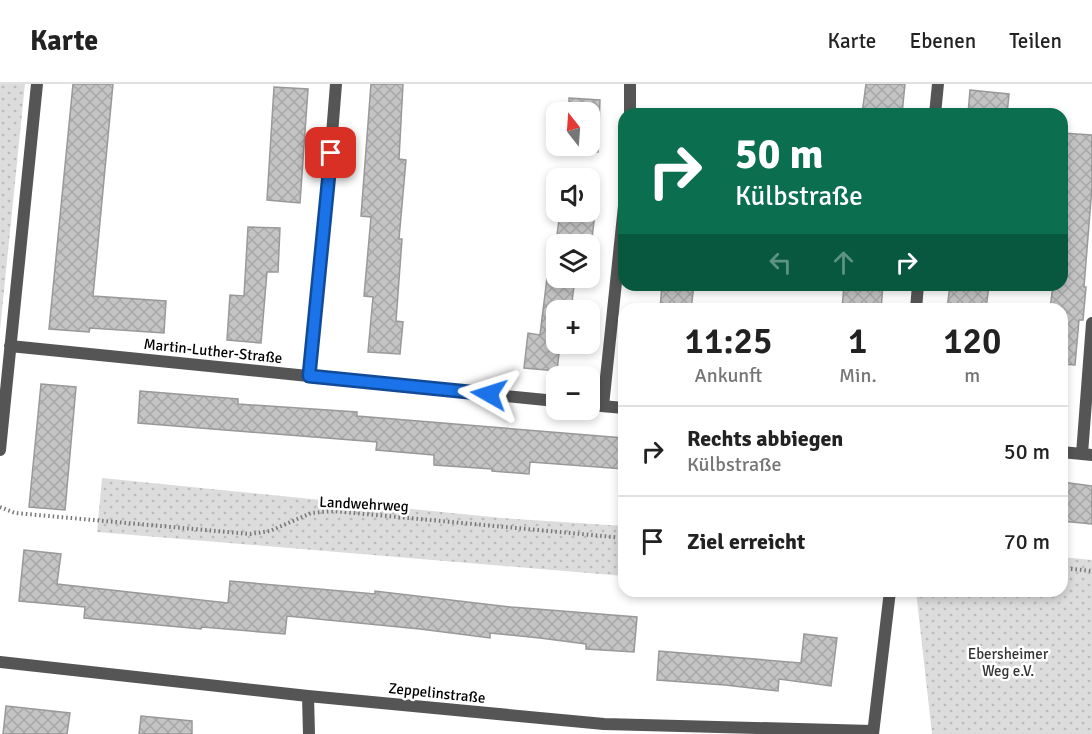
<!DOCTYPE html>
<html lang="de">
<meta charset="utf-8">
<style>
:root{--surface:#fff;--page:#f2f2f2;--text:#222;--muted:#767676;--line:#e0e0e0}
body{margin:0;font-family:Signika,sans-serif;background:var(--page);color:var(--text);height:100vh;display:flex;flex-direction:column;font-size:22px;white-space:nowrap}
*{box-sizing:border-box;margin:0}
p{font-size:20px;color:var(--muted)}
.icon{flex:none;width:33px;height:33px;fill:none;stroke:currentColor;stroke-width:2;stroke-linecap:round;stroke-linejoin:round}
.map{position:relative;flex:1;overflow:hidden}
.sheet{position:absolute;left:618px;top:219px;width:450px;height:294px;display:flex;flex-direction:column;background:var(--surface);border-radius:18px;box-shadow:0 3px 9px #0003}
.sheet>*{flex:none}
.banner{position:absolute;left:618px;top:24px;width:450px;height:183px;border-radius:18px;box-shadow:0 3px 9px #0003;background:#0b6e4f;color:#fff;overflow:hidden}
.needle{width:39px;rotate:343deg}
.buttons{position:absolute;left:546px;top:18px;display:grid;gap:12px}
.buttons a{display:grid;place-items:center;width:54px;height:54px;border-radius:12px;background:var(--surface);box-shadow:0 3px 9px #0003;font-size:30px}
.pin{position:absolute;display:grid;place-items:center;width:51px;height:51px;color:#fff;margin:-26px;border-radius:12px;box-shadow:0 3px 9px #0006}
.me{position:absolute;width:66px;margin:-33px;rotate:276deg;stroke-linejoin:round;filter:drop-shadow(0 0 4px #0008)}
.turn{display:flex;align-items:center;gap:21px;height:126px;padding:0 18px;font-size:27px}
.turn .icon{width:78px;height:78px;stroke-width:2.5}
.turn b{display:block;font-size:42px;line-height:51px}
.lanes{display:flex;align-items:center;height:57px;padding:0 18px;background:#0003;justify-content:center;gap:30px;direction:ltr}
.lanes .off{opacity:.35}
.eta{display:flex;justify-content:space-evenly;align-items:center;height:102px;text-align:center}
.eta b{font-size:36px;font-weight:600;line-height:42px}
ul{padding:0;list-style:none}
li{display:flex;align-items:center;gap:18px;height:90px;padding:0 18px;border-top:2px solid var(--line)}
li div{flex:1}
li b{display:block;font-size:22px}
li em{font-style:normal}
header{display:flex;align-items:center;gap:36px;box-sizing:border-box;height:84px;padding:0 30px;background:var(--surface);border-bottom:2px solid var(--line)}
header strong{font-size:28px}
nav{display:flex;gap:33px;margin-inline-start:auto;font-size:21px}
.map>svg:first-child{display:block}
.grass{fill:url(#grass-dots)}
.building{fill:url(#building-cross-hatch);stroke:#999;stroke-width:1.5}
.lines{fill:none;stroke-linecap:round;stroke-linejoin:round}
.path{stroke:#777;stroke-width:4;stroke-dasharray:1.5 3;stroke-linecap:butt}
.street{stroke:#555;stroke-width:12}
.route-casing{stroke:#114b97;stroke-width:15}
.route{stroke:#1a73e8;stroke-width:10}
.labels{text-anchor:middle;dominant-baseline:central;stroke-width:5;stroke-linejoin:round;paint-order:stroke}
.street-label{font-size:15px;fill:#000;stroke:#fff}
.park-label{font-size:15px;fill:#333;stroke:#fff}
</style>
<header>
<strong>Karte</strong>
<nav><a>Karte</a><a>Ebenen</a><a>Teilen</a></nav>
</header>
<div class="map">
<svg width="1092" height="650" viewBox="0 0 1092 650">
<defs>
<pattern id="grass-dots" width="8" height="8" patternUnits="userSpaceOnUse" patternTransform="scale(1.5)"><rect width="8" height="8" fill="#dcdcdc"/><path d="M2 2h.1M6 6h.1" fill="none" stroke="#bbb" stroke-width="1.8" stroke-linecap="round"/></pattern>
<pattern id="building-cross-hatch" width="8" height="8" patternUnits="userSpaceOnUse" patternTransform="scale(1.5)"><rect width="8" height="8" fill="#c4c4c4"/><path d="M0 0l8 8M0 8l8-8" fill="none" stroke="#a7a7a7"/></pattern>
</defs>
<rect width="100%" height="100%" fill="#fff"/>
<path class="grass" d="M0,0H25L0,246Z
M102,394L502,434L624,442V492L97,448Z
M1062,473L1092,476V650H932L916,507H1062Z"/>
<path class="building" d="M73,0H113L93,212L166,217L164,249L90,244L89,248L49,245Z
M371,0H403L399,75L406,76L399,155H402L396,237L403,238L400,270L368,268L373,213L364,212L371,133L361,132Z
M866,0H905L902,30H862Z
M274,3L308,5L300,119L267,116Z
M970,6L1009,10L1007,30H968Z
M569,14L600,16L598,68L567,66V62H590V28H569Z
M1062,49L1092,51V103L1084,203H1086L1083,236H1079L1075,281L1062,280V225H1050L1053,201H1062Z
M560,128H595L592,155L557,151Z
M248,143L280,144L278,188H267L261,259L227,256L230,211L244,212Z
M547,194H575L571,226H556V260H560L557,287L524,284L528,249L540,251Z
M662,201H694L691,225H660Z
M844,201H883L881,225H842Z
M950,201H989L986,225H947Z
M41,300L76,303L65,426L29,423Z
M140,307L238,315V320L357,328V332L624,354V385L530,378L529,390L492,387V385L434,381V371L376,366L377,358L138,339Z
M1062,398L1092,402V440L1062,437Z
M24,466L61,470L57,500L228,519L230,497L375,510V507L511,523L637,533L634,568L586,565V560L540,554L490,549V554L420,545L287,532L285,550L202,543L201,545L84,534L85,523L19,517Z
M804,550L837,554L831,602L779,595L778,607L725,601L657,596L659,567L801,579Z
M6,622L70,629L67,650H3Z
M141,632L192,637V650H139Z"/>
<g class="lines">
<path class="path" d="M0,423L15,429L250,450L270,447L311,429L333,427L624,454
M1062,484L1092,487"/>
<path class="street" d="M630,0V30
M935,30L938,0
M916,225L918,201
M10,262L556,317
M309,292L325,138L336,0
M590,321L624,324
M603,322L624,122
M0,366L37,0
M1062,368L1092,371
M1082,370L1092,239
M0,578L308,612L604,640L872,647
M308,612L309,650
M873,650L890,507"/>
</g>
<g class="lines">
<g class="route-casing">
<path id="route" d="M331,69L309,292L489,310"/>
</g>
<use href="#route" class="route"/>
</g>
<g class="labels">
<g class="street-label">
<text transform="translate(213 267) rotate(6)">Martin-Luther-Straße</text>
<text transform="translate(364 420) rotate(3)">Landwehrweg</text>
<text transform="translate(437 609) rotate(6)">Zeppelinstraße</text>
</g>
<g class="park-label">
<text x="1008" y="570">Ebersheimer<tspan x="1008" dy="17">Weg e.V.</tspan></text>
</g>
</g>
</svg>
<div class="buttons">
<a><svg class="needle" viewBox="-14 -14 28 28"><path d="M0-13l5 13h-10z" fill="#e53935"/><path d="M0 13l5-13h-10z" fill="#767676"/></svg></a>
<a><svg class="icon" aria-label="sound" viewBox="0 0 24 24"><path d="M4 9h4l5-4v14l-5-4H4zM17 9q2 3 0 6"/></svg></a>
<a><svg class="icon" aria-label="layers" viewBox="0 0 24 24"><path d="M12 4l9 5-9 5-9-5zM3 14l9 5 9-5"/></svg></a>
<a>+</a>
<a>−</a>
</div>
<div class="pin" style="left:331px;top:69px;background:#d93025"><svg class="icon" aria-label="arrive" viewBox="0 0 24 24"><path d="M6 21V4h12l-3 4 3 4H6"/></svg></div>
<svg class="me" style="left:489px;top:310px" viewBox="-20 -20 40 40"><path d="M0-17L14 15 0 8-14 15z" fill="#1a73e8" stroke="#fff" stroke-width="4"/></svg>
<div class="banner">
<div class="turn"><svg class="icon" aria-label="right" viewBox="0 0 24 24"><path d="M7 20v-9h11M14 6l5 5-5 5"/></svg><div><b>50 m</b>Külbstraße</div></div>
<div class="lanes"><svg class="icon off" aria-label="left" viewBox="0 0 24 24"><path d="M17 20v-9H6M10 6l-5 5 5 5"/></svg><svg class="icon off" aria-label="ahead" viewBox="0 0 24 24"><path d="M12 20V5M6 11l6-6 6 6"/></svg><svg class="icon" aria-label="right" viewBox="0 0 24 24"><path d="M7 20v-9h11M14 6l5 5-5 5"/></svg></div>
</div>
<section class="sheet">
<div class="eta">
<div><b>11:25</b><p>Ankunft</p></div>
<div><b>1</b><p>Min.</p></div>
<div><b>120</b><p>m</p></div>
</div>
<ul>
<li><svg class="icon" aria-label="right" viewBox="0 0 24 24"><path d="M7 20v-9h11M14 6l5 5-5 5"/></svg><div><b>Rechts abbiegen</b><p>Külbstraße</p></div><em>50 m</em></li>
<li><svg class="icon" aria-label="arrive" viewBox="0 0 24 24"><path d="M6 21V4h12l-3 4 3 4H6"/></svg><div><b>Ziel erreicht</b></div><em>70 m</em></li>
</ul>
</section>
</div>
